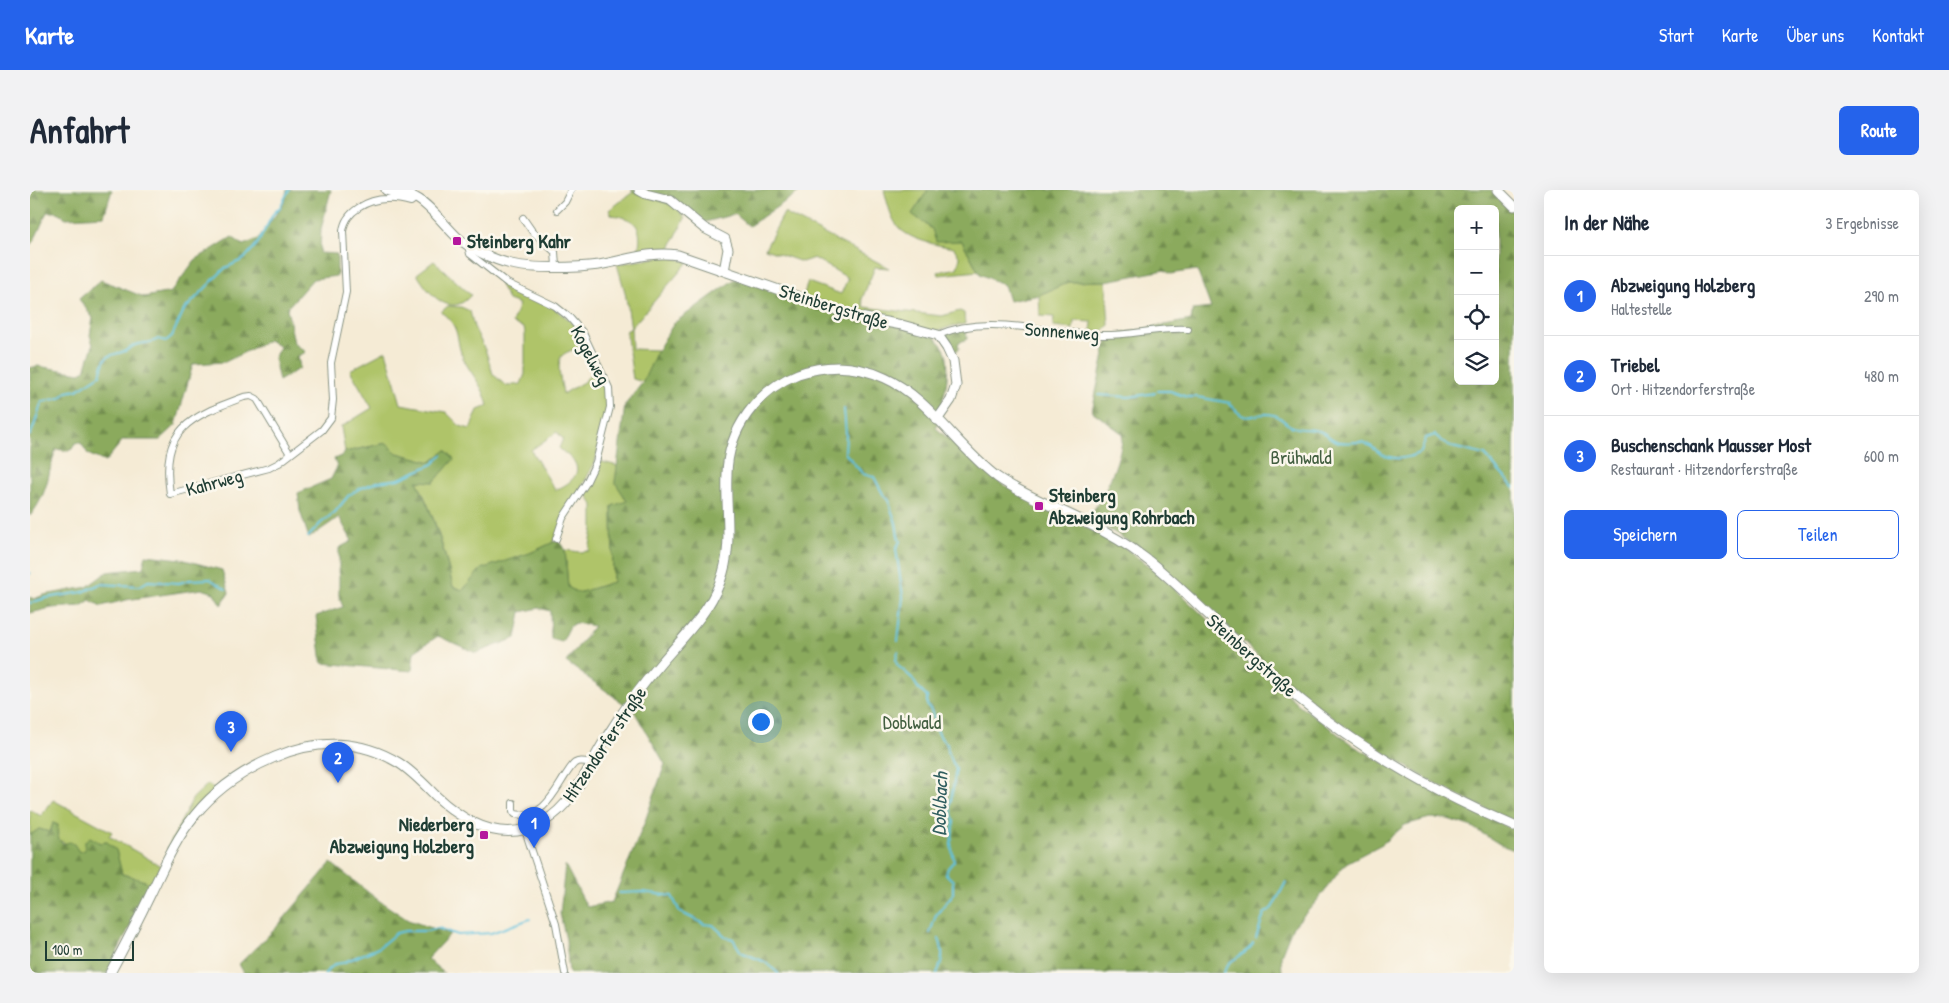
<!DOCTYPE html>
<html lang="de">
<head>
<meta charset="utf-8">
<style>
	body { margin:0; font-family:"Patrick Hand",sans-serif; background:#f2f2f3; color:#1f2937 }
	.controls { position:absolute; right:15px; top:15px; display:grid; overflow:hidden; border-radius:8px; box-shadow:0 5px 20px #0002 }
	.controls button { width:45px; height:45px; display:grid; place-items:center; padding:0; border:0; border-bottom:1px solid #e0e1e3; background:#fff; color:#1f2937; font:25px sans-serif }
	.scale { position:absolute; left:15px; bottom:12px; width:89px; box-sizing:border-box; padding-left:5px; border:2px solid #1f3d34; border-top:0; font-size:14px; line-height:18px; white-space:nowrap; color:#1f3d34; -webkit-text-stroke:4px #fbf7ec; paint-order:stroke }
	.you { position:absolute; left:730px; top:531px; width:18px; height:18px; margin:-12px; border:4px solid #fff; border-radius:50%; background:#1a73e8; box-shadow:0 0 0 8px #1a73e833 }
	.badge { display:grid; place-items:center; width:32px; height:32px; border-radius:50%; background:#2563eb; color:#fff; font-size:16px; font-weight:700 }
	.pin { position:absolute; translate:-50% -41px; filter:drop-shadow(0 1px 2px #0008) }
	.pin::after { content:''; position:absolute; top:26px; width:18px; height:15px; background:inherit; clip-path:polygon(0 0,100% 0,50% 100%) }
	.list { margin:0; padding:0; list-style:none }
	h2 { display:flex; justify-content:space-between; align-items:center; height:65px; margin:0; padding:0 20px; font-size:21px }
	h2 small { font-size:16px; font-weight:400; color:#747a83 }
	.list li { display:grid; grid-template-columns:32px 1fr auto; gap:15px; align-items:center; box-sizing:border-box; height:80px; padding:0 20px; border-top:1px solid #e0e1e3 }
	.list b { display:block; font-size:19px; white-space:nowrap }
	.list p { margin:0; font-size:16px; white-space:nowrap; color:#747a83 }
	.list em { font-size:16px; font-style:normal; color:#747a83 }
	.actions { display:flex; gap:10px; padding:15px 20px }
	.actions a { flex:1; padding:11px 0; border:1px solid #2563eb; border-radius:8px; text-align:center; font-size:18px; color:#2563eb }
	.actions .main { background:#2563eb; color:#fff }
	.icon { flex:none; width:28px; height:28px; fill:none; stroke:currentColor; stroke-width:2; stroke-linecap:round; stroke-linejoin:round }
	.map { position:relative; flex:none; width:1484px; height:783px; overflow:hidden; border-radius:8px }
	header { display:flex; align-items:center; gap:30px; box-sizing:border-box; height:70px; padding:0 25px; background:#2563eb; color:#fff }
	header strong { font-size:24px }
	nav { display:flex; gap:28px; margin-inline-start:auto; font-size:18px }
	.intro { display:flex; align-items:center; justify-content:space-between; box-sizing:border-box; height:120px; padding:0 30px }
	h1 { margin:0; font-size:35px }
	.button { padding:12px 22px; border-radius:8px; background:#2563eb; color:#fff; font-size:18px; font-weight:700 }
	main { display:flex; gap:30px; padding:0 30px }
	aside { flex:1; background:#fff; border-radius:8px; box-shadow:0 5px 20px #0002 }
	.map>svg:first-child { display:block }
	.grass { fill:#afc469; stroke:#67804e; fill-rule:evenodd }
	.forest { fill:url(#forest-firs); stroke:#557448; fill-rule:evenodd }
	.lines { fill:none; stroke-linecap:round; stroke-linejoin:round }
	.stream { stroke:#61c3df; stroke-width:2 }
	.street-casing { stroke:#8a9484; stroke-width:8 }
	.secondary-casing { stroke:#8a9484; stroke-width:11 }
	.street { stroke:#fff; stroke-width:6 }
	.secondary { stroke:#fff; stroke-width:9 }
	.poi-dot { fill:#b5179e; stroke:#fbf7ec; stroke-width:2 }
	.labels { text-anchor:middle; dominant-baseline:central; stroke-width:5; stroke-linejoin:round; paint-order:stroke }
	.poi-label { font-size:19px; font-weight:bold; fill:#1f3d34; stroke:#fbf7ec; text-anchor:start }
	.street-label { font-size:19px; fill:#1f3d34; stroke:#fbf7ec }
	.park-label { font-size:19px; fill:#435f41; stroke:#fbf7ec }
	.water-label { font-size:20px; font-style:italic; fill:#305e5f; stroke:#fbf7ec }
</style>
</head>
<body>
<header>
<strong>Karte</strong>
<nav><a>Start</a><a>Karte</a><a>Über uns</a><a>Kontakt</a></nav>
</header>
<div class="intro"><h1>Anfahrt</h1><a class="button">Route</a></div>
<main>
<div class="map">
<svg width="1484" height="783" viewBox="0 0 1484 783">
	<defs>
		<pattern id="forest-firs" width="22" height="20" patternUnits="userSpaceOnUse" patternTransform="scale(1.25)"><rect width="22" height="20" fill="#8baa5d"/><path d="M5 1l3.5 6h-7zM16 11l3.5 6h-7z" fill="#718c4e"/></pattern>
	</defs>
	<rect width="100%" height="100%" fill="#fbf7ec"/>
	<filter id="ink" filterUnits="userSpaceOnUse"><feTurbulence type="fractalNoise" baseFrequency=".02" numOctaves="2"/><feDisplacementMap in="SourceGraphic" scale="10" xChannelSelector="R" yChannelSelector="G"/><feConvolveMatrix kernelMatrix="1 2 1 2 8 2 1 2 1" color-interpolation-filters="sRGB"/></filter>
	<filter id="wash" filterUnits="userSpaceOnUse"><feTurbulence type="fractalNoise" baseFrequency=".0096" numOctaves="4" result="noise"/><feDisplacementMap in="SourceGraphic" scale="20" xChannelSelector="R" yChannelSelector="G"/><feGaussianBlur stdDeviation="1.12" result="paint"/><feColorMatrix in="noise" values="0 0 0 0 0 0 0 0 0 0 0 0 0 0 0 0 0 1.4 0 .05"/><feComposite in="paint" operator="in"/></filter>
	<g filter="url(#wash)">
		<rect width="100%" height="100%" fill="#f5ebd5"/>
		<!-- grass -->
		<path class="grass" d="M854,0H898L882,24L902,39L932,51L948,81L909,85L908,82L927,78L930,68L924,58C907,55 876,50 866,34C860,25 857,11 854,0Z
			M603,2L645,16L655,28L639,60L608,62C613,37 607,29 582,25L579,20Z
			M754,23L859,78L845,77L832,109L834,117L912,126L930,121L934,123L935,134L922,136L905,142L840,126L773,106L778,92L811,104L818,88L784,68L772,72L735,59Z
			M638,66L658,72L601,138L602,159L628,160L613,192L603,189L596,141L601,138L595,102L587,74Z
			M404,71L441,105C420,130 398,103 387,84Z
			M1076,91L1079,135L1074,141H1061L1062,132L1044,131L1043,139L1023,137L1024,127L1010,126L1009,105L1039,92Z
			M474,94L524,118L543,133L558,156L557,161L553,163L549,157C544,160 534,162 531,167C526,176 532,195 533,204L555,191L562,182L568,177L580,209L565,272L522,353L500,363L451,379L433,400L423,397C414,358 405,327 387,291L404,292L424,269L416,260L402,272L367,263L356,253L315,262L311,237L342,218L320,180L356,161L371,214L416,222L430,236L440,239L448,220L458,216C454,197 443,187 434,170C424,150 433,139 411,122L418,116L431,117L440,121L444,137L456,162L463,184L476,196L491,194L495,184V142L494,138L482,133L489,114L478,110L470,95ZM527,242L533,249L529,258C534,263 542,268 545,273C552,287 535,296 525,300L501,260Z
			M569,271L588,276L585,292L598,311L582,316L583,392L548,403L538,397L535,360L550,362L559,361L563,339V315L554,299Z
			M178,594L185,600L139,660L137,659L163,608Z
			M23,610L82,642L79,646L131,676L119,701L104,687L92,684L86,660L77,652L70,653L62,648L54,656L55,660L53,662H49C39,648 25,660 28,635L23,633L20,642L9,639L0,645V620L11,626Z"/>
		<!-- forest -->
		<path class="forest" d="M0,0H82L74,26L36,28L27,22H17C12,32 7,48 0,55Z
			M257,0H301L291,39L290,63L307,64V86L283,89L257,118L264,153L276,162L268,166L270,178L249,191L244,168L250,157L239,150L195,172L163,174L146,235L130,250H93L75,272L58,264L51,253H45L42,259L38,261L26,259C17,285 19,302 0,326V178L7,176L50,183L55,180L63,155L60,145L63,128L49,109L71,90L114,107L141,102L165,70L202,47L213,55L228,49L254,13Z
			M601,0H772L719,36L705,24L668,34L645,16L603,2Z
			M898,0H1461L1484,23V631C1418,604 1358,568 1301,526C1288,516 1274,507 1261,496C1194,439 1138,367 1058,328C1060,322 1064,320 1067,315C1080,293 1090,269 1093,244L1062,221L1078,146L1161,130L1163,120L1181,118L1167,80L1140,84L1135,80L1076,91L1039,92L1009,105L979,111L974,95L950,84L932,51L906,52L902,39L882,24ZM1428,19H1465V191H1428Z
			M705,89L905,147C908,151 913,156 915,160C923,183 911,216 906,238L968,291L997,309L1090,354L1129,384L1268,514L1324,556L1392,594L1484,640V660L1471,655L1442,637L1418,629L1400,628L1375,635L1352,654L1316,673L1285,713L1262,738L1251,765L1252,783H539L536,750L530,724L535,675L557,717L582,712L614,634L635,574L604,521L536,472L564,436L545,433L540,436L532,452L521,449L520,421L509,418L491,422L486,448L446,463L408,446L384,462L382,481L292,473L286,426L313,417L309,406V358L322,351L309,327L279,348L270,321L268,303L301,289L307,277L304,269L313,265L315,262L357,253L367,263L401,272L416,260L424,269L404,292L387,291C404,327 414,359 423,397L433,400L451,379L500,363L528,350L535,360L538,397L548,403L583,392L582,316L597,311L585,292L595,215L613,192L626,163L644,133Z
			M936,138L937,149L928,153L929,159L923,162L914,147L915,144Z
			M116,365L151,369L192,380L199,403L191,415L184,403L172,399L96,410L71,416L60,410L51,416L22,418L0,423V407L4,409L14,405L57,397L77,382L113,378Z
			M23,633L28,635C27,643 26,649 33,654L40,652L44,654L49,662L55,660V651L60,647L70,653L77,652L86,660L92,684L115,691L120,696L77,783H0V645L9,639L20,642Z
			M301,673L348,710L378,730L420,744L397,769L414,783H214L209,774L245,739Z"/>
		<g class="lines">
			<!-- stream -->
			<path class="stream" d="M1128,201H1140L1157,207H1167L1200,213C1218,239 1223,219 1244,225C1250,226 1254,232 1259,235C1269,241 1279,238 1289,241C1296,243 1300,249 1306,251C1316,255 1329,250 1335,253C1348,259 1348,266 1365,268C1375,269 1382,266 1391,262L1396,248L1405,245L1418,256L1455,265L1484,298
				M1069,205L1099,207L1125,203
				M814,219L816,244L815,263L833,284L844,287L853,304L859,310C860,319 862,322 865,330C868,337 866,343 870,351L866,359L873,407L868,451
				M0,245C6,234 7,223 12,212L30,208L37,202L47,200L70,185C76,162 75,168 95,161C99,159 102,156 105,155C113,152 121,154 128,149L136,151L142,146L154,120L195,78L214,69L228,53L243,24L250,17L259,0
				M278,347L291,333L305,322L319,305L329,299L347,292L369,289L403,274L412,265
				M0,383V384
				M0,413L16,408L53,402L70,394L110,396L118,391L149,393L159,390L180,389L196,399
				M868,462L866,469L867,475L882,488L888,498L897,507V515C909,527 902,543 917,554L918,563L926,579L920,616L924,632L921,654L924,671L918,678L916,684L923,691V704L906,725L900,743
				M589,703L613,702L642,706L650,722L674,734L683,735L696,747L703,749L711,762L735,772L748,783
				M1226,748L1234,724L1242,718L1256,692
				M295,783L305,774L312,773L348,758L366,743L375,741H397L408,738L428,745L461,743L500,729
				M907,783C913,771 914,762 909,749
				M1194,783C1197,767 1217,767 1223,753"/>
		</g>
	</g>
	<g filter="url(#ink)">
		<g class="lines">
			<defs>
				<path id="street" d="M527,20L535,12L541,0
					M493,28L502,41L525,62L526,76
					M438,55L440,64L477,93L525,116L539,127L553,143L579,198L580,217L566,272L556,293L533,328L526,349
					M908,145C957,123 1018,144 1070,145C1100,146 1129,137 1158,139
					M260,264L227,209L221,206L214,207C160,227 130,238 140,304L239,278L249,273L292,240L301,228L303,210L301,173L316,102L313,41C315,21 339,9 357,9C365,8 373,10 381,12L386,8L379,0
					M483,613V621L485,624C512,629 523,605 535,586C538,582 541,576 545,573C550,570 556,572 561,573
					M495,640L526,734L535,783"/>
				<path id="secondary" d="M356,0C365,4 377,3 386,8C400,15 415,36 427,47C440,59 464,70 481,74C502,79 547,78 569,75C597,70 618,61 648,65L824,126L872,135L908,145L917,158L923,171L926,195L921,210L907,230
					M609,0L616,4L640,10L674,38L695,49L698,59L694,81
					M1468,0L1484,16
					M80,783C94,757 108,730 121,703C134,676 146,648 165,625C186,599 214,580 245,567C286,549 330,549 369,573C383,582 394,594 406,606C436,634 474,654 513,632C545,614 559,574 578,545C594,519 612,495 631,473C653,447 678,424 690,392C704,356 695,321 697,284C698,240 727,200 768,184C797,174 827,175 855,188C898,207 928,258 967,287C994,306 1026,317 1055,332C1076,342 1097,354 1115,368C1139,386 1160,408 1182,428C1211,456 1240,483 1270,509C1334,562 1409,604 1484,636"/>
			</defs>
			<!-- street casing -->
			<use href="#street" class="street-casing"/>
			<!-- secondary casing -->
			<use href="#secondary" class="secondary-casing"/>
			<!-- street -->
			<use href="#street" class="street"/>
			<!-- secondary -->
			<use href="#secondary" class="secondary"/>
		</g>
	</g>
	<!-- markers -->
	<g class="poi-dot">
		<rect x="422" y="46" width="10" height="10" rx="2.5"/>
		<rect x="1004" y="311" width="10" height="10" rx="2.5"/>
		<rect x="449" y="640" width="10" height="10" rx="2.5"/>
	</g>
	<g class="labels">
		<!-- poi labels -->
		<g class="poi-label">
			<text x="437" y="51">Steinberg Kahr</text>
			<text x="1019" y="305">Steinberg<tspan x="1019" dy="22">Abzweigung Rohrbach</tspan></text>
			<text x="444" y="634" text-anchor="end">Niederberg<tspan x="444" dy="22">Abzweigung Holzberg</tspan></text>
		</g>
		<!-- street labels -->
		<g class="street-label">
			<text transform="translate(804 116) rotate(17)">Steinbergstraße</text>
			<text transform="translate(1032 141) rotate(4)">Sonnenweg</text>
			<text transform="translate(561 165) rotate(62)">Kogelweg</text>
			<text transform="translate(184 292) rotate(-15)">Kahrweg</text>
			<text transform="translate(1222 465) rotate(42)">Steinbergstraße</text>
			<text transform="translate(574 554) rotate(-56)">Hitzendorferstraße</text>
		</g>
		<!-- park labels -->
		<g class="park-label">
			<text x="1271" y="267">Brühwald</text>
			<text x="882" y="532">Doblwald</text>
		</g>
		<!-- water labels -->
		<g class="water-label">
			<text transform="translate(909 614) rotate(-88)">Doblbach</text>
		</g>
	</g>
</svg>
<div class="controls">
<button>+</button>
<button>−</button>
<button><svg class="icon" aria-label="locate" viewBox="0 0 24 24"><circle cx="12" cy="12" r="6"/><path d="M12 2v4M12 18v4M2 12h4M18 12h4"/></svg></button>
<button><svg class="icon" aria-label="layers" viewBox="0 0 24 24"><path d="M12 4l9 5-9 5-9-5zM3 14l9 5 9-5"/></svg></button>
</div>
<div class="scale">100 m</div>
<div class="you"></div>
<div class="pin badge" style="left:504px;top:658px">1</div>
<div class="pin badge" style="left:308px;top:593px">2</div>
<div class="pin badge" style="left:201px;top:562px">3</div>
</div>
<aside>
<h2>In der Nähe<small>3 Ergebnisse</small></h2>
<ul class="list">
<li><span class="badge">1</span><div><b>Abzweigung Holzberg</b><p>Haltestelle</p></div><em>290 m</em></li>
<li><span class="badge">2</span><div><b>Triebel</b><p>Ort · Hitzendorferstraße</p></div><em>480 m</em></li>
<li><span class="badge">3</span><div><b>Buschenschank Mausser Most</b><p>Restaurant · Hitzendorferstraße</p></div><em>600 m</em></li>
</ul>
<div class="actions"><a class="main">Speichern</a><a>Teilen</a></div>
</aside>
</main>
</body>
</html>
